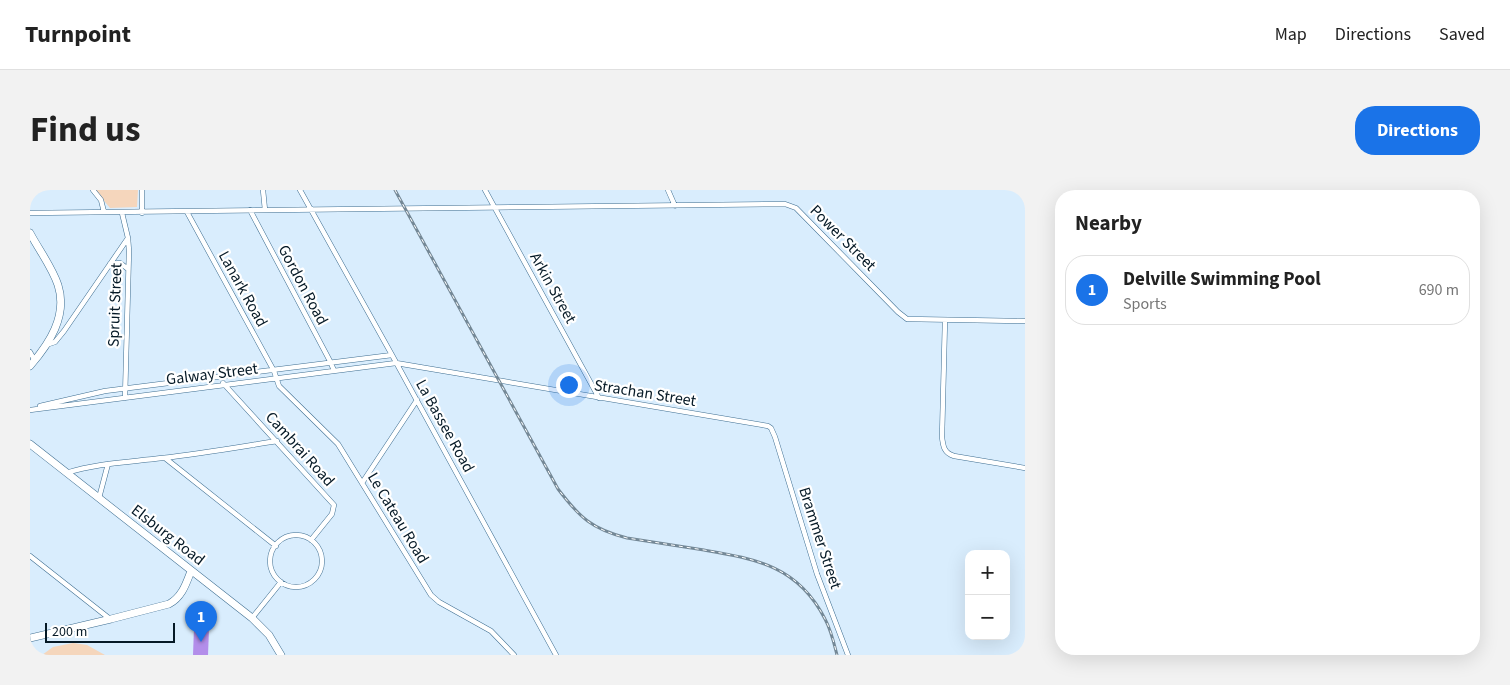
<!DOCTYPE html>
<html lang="en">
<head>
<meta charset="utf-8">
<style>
	body { margin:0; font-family:"Source Sans 3",sans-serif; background:#f2f2f2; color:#222 }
	.controls { position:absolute; right:15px; bottom:15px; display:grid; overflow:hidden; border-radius:10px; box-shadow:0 5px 20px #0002 }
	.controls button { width:45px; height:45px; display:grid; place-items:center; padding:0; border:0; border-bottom:1px solid #e0e0e0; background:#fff; color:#222; font:25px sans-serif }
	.scale { position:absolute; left:15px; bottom:12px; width:130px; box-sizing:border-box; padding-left:5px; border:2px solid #051926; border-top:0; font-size:14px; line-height:18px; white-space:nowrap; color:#051926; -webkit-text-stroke:4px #fff; paint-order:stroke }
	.you { position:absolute; left:538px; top:194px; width:18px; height:18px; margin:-12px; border:4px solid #fff; border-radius:50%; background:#1a73e8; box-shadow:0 0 0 8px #1a73e833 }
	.badge { display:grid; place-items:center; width:32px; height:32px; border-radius:50%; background:#1a73e8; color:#fff; font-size:16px; font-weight:700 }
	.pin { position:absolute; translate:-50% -41px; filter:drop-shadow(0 1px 2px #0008) }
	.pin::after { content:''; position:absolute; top:26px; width:18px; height:15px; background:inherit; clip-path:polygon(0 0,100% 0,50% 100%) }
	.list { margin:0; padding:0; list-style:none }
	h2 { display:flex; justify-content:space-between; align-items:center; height:65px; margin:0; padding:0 20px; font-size:21px }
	h2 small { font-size:16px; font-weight:400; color:#767676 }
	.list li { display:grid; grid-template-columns:32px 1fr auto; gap:15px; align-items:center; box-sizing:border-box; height:70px; margin:0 10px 10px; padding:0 10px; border:1px solid #e0e0e0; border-radius:20px }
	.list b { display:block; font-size:19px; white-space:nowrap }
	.list p { margin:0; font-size:16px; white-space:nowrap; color:#767676 }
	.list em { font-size:16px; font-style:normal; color:#767676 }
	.map { position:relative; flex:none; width:995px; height:465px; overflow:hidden; border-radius:20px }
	header { display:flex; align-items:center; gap:30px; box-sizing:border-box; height:70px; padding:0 25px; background:#fff; border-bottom:1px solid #e0e0e0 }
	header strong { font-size:24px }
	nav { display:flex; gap:28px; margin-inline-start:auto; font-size:18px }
	.intro { display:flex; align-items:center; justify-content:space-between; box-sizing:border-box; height:120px; padding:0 30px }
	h1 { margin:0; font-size:35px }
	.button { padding:12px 22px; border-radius:20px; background:#1a73e8; color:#fff; font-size:18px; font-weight:700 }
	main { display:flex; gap:30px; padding:0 30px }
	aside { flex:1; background:#fff; border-radius:20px; box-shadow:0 5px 20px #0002 }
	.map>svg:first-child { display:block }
	.green { fill:#f5d6bc }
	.water { fill:#b38eea }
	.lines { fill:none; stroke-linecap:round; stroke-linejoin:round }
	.street-casing { stroke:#3e6e91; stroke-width:5.5 }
	.secondary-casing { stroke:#3e6e91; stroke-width:8 }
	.street { stroke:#fff; stroke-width:4.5 }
	.secondary { stroke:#fff; stroke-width:7 }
	.rail-casing { stroke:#748896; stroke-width:3 }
	.rail { stroke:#fff; stroke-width:1; stroke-dasharray:4; stroke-linecap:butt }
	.labels { text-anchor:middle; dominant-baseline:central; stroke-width:4.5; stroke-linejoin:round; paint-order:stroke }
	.street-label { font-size:16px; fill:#051926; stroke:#fff }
</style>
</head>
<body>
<header>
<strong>Turnpoint</strong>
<nav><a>Map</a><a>Directions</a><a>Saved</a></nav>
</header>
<div class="intro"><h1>Find us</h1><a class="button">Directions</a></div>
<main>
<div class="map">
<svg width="995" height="465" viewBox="0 0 995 465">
	<rect width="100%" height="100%" fill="#d9edfd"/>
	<!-- green -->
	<path class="green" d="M65,0H108L107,17L80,18Z
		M43,453L57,455L75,465H12L23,457Z"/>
	<!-- water -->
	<path class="water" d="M164,438L179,439L178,465H163Z"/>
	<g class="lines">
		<defs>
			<path id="street" d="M63,0L71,10L74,22
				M233,0L235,20
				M270,0L362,165L526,465
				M455,0L569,208
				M638,0L645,16
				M220,20L301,173L304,181
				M157,22L244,181L249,196L308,254L401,405L409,412L461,441L484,465
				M0,23L755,14L766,18L868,122L877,129L995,131
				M92,23L98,48L99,61L95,208
				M112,23V0
				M80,74L90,73L98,79
				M915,130L912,247C913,256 914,263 924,266L995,278
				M16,155L25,152L34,141L98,48
				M0,162L5,171
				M193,193L304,315L302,324L281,350
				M10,216L75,201L362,165
				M0,220L366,173L738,236L741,238L745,247L787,384L818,465
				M135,268L246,356
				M36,283C67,273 100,272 132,268C170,264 209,257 247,251
				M332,293L387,210
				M69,308L78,274
				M240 371a26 26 0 1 1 52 0a26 26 0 1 1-52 0Z
				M0,366L80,429
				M222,428L251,392"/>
			<path id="secondary" d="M0,43C9,60 22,77 28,95C38,126 19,154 0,176
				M0,254L222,428L239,445L251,465
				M0,448L81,429L139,414C152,407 156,394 161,381"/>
		</defs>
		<!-- street casing -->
		<use href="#street" class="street-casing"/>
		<!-- secondary casing -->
		<use href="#secondary" class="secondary-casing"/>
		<!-- street -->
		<use href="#street" class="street"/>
		<!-- secondary -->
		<use href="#secondary" class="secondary"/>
		<defs>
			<path id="rail" d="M365,0L528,299C550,328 562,339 597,348C623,352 648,356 674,360C726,369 768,376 795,429C801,440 804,453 807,465"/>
		</defs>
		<!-- rail casing -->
		<use href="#rail" class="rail-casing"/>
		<!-- rail -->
		<use href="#rail" class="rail"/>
	</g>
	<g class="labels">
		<!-- street labels -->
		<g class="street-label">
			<text transform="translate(813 48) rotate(45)">Power Street</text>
			<text transform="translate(273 95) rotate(62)">Gordon Road</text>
			<text transform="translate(523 98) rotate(61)">Arkin Street</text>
			<text transform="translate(213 99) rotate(61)">Lanark Road</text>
			<text transform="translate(85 115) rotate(-88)">Spruit Street</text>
			<text transform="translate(182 184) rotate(-7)">Galway Street</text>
			<text transform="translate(615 203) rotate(9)">Strachan Street</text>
			<text transform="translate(415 236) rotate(61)">La Bassee Road</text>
			<text transform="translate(270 259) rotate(48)">Cambrai Road</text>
			<text transform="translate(368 328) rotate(59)">Le Cateau Road</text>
			<text transform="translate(138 345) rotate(38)">Elsburg Road</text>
			<text transform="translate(790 348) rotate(72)">Brammer Street</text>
		</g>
	</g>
</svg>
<div class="controls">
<button>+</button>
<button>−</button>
</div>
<div class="scale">200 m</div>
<div class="you"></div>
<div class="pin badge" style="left:171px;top:452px">1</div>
</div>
<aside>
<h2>Nearby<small></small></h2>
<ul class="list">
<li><span class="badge">1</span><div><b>Delville Swimming Pool</b><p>Sports</p></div><em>690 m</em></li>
</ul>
</aside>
</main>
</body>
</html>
